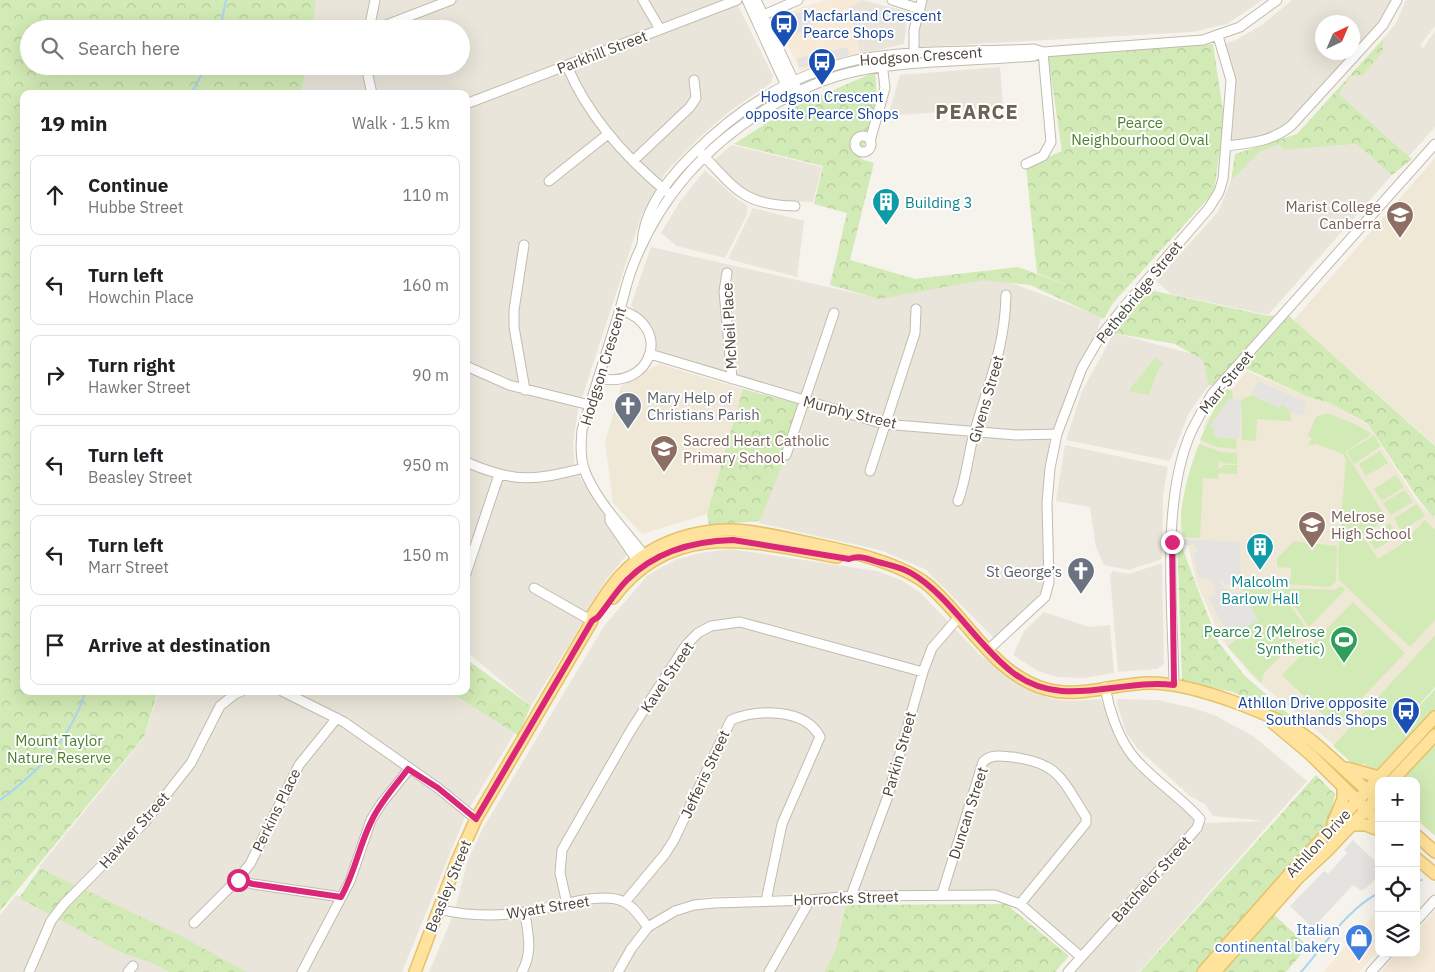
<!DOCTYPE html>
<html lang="en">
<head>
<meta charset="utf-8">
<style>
	body { margin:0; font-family:"IBM Plex Sans",sans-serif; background:#f6f6f6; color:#202124 }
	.controls { position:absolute; right:15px; bottom:15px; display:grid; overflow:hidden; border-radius:10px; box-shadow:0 5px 20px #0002 }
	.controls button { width:45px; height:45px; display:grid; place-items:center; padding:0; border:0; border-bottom:1px solid #e0e0e0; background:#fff; color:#202124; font:25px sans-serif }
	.compass { position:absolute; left:1315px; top:15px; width:45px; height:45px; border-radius:50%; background:#fff; box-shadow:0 5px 20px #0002; rotate:44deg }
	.stop { position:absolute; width:15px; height:15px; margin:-11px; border:4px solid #db2777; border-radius:50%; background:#fff }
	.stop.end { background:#db2777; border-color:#fff; box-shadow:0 1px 5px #0008 }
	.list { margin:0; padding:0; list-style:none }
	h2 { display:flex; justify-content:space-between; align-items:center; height:65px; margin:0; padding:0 20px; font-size:21px }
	h2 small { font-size:16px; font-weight:400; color:#757577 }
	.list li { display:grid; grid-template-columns:32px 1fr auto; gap:15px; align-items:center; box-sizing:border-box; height:80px; margin:0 10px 10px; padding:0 10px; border:1px solid #e0e0e0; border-radius:10px }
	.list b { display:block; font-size:19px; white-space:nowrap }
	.list p { margin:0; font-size:16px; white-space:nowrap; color:#757577 }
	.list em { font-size:16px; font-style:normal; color:#757577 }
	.icon { flex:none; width:28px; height:28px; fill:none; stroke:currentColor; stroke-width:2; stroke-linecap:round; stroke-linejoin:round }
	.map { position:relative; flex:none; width:1435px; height:972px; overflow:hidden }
	.search { position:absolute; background:#fff; box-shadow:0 5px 20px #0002; left:20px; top:20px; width:450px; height:55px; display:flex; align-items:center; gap:12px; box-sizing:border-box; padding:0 18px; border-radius:28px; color:#757577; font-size:19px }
	.panel { position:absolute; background:#fff; box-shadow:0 5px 20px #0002; left:20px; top:90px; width:450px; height:605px; border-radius:10px }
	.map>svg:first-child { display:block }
	.residential { fill:#eae5da; fill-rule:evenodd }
	.commercial { fill:#f7ead8 }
	.education { fill:#efe8d6 }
	.grass { fill:#d2eab5 }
	.forest { fill:url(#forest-crowns) }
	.parking { fill:#e5e3e0 }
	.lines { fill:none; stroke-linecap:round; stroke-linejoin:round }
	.stream { stroke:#a9d4f2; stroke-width:2 }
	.minor-casing { stroke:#c2bbae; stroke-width:11 }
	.major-casing { stroke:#e6c16a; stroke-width:14 }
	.minor { stroke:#fff; stroke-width:9 }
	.major { stroke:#ffe39c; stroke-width:11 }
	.route { stroke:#db2777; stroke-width:6 }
	.labels { text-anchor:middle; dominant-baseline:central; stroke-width:4; stroke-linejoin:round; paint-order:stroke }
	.transit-label { font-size:15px; fill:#164399; stroke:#fff; text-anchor:start }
	.street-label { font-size:15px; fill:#4b4439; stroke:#fff }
	.park-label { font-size:15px; fill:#4a7f2a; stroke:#fff }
	.culture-label { font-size:15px; fill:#0d838f; stroke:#fff; text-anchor:start }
	.education-label { font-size:15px; fill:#785e54; stroke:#fff; text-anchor:start }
	.worship-label { font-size:15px; fill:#5b616d; stroke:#fff; text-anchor:start }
	.leisure-label { font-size:15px; fill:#27864d; stroke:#fff; text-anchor:end }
	.shop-label { font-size:15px; fill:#366cbe; stroke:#fff; text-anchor:end }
	.district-label { font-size:20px; font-weight:bold; letter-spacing:1px; fill:#6e6250; stroke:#fff }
</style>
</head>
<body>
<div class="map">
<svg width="1435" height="972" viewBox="0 0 1435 972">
	<defs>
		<pattern id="forest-crowns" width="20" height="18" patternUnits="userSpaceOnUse" patternTransform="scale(1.25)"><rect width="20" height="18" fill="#d2eab5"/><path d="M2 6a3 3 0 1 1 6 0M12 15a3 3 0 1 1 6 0" fill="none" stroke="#b6ca9c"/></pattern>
	</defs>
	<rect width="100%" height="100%" fill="#f6f3ec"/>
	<!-- residential -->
	<path class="residential" d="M315,0H735L773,76L771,83L730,111L701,136L666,172L642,214L578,410L573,443L575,470L630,551L606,580L574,637L531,706L466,651V94H300L304,66H461V29H311Z
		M862,0L906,11L908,14L904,44L860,54L849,7Z
		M926,0H1263L1227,24L1193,32L919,47L920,22Z
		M1292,0H1397L1392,11L1285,131L1226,146L1231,92L1221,45L1236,40L1262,25ZM1322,22H1352V52H1322Z
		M1406,0H1435V26L1420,45L1423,48L1435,31V127L1409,156L1339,94L1351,76L1383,51V39L1396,23Z
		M1000,67L1003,107L888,116L900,75Z
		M1356,144L1392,175L1268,315L1171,294L1156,281L1218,212L1231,181L1261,151L1279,145L1285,150Z
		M732,145L822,167L813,202L764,201L735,183L713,161Z
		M705,170L736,198L748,206L746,217L725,258L677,246L661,233L679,203Z
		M753,208L804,221L797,277L728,259Z
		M651,247L872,297L983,278L1006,281L1102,317L1079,378L1062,410L1049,442L1054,557L1039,597L995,639L925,569L880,550L759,523L802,405L732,379L650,354L643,323L631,305Z
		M1114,333L1208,358L1220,369L1188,415L1170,461L1066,440L1082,391Z
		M1065,445L1168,467L1163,495L1162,559L1129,570L1104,565L1096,547L1090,507L1056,501Z
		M730,549L877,571L901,580L920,592L979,654L1022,687L1052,699L1071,701L1101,699L1121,748L1133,756L1195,819V822L1104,930L1201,823L1265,821L1213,816L1205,804L1190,796L1137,748L1126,732L1117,704L1118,699L1157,700L1193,708L1214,715L1253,736L1307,781L1139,972H1068L1081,957L1022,901L943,891L708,897L688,901L645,923L628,906L641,926L714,903L846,905L835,952L824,972H429L454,913L468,860L482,830L604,626L648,575L675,560L700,553Z
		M1162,563L1164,664L1157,669L1118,672L1110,575L1113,571L1129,574Z
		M1044,612L1089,627L1110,625L1114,673L1083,678L1057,677L1038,671L1013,655L1024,631Z
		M159,691H456L517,729L467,812L402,972H236L168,932L39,867L144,738Z
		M16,895L126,955L148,961L169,972H0V915Z"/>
	<!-- commercial -->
	<path class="commercial" d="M827,0H862L849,7L860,54L800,71L776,20L802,7Z
		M1379,909V949L1359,972H1323Z
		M1435,911V972H1381L1397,953H1416V932Z"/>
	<!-- education -->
	<path class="education" d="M1435,158V445L1294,320Z
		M659,364L743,389L707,514L642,534L613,503L605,442L621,386Z
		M1247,371L1308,397L1327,402L1367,424L1417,501L1433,517L1435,516V687L1361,768L1252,676L1222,640L1196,581L1181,513L1206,421Z"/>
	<!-- grass -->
	<path class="grass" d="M1156,357L1163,363L1158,370L1149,395L1128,391Z
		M1227,389L1232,390L1233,400L1230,398L1215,429L1214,437L1237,439L1236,449L1217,447L1200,440L1219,399Z
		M1251,395L1280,408L1282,404C1289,407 1291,414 1291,421L1257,419L1256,441L1242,440L1241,400Z
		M1327,413L1355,424L1372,434L1345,452L1387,519L1362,535L1378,559L1402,544L1425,520L1435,530V620L1410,647L1339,580L1338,553L1346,461L1343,454L1316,444L1310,445L1309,442L1312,439L1308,435L1316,417Z
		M1374,435L1381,446L1354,464L1347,452Z
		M1199,444L1221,452L1237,453V464L1222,463L1219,460L1218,468H1222V465H1237V474L1219,473L1218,479L1203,478L1200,538L1184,537C1174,519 1191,463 1199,444Z
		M1380,451L1388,463L1366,476L1359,464Z
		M1396,475L1404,487L1382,501L1374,489Z
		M1405,490L1413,502L1391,515L1383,503Z
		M1417,504L1425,516L1401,531L1394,518Z
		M1390,523L1398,536L1375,550L1367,538Z
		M1294,541L1337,546L1336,582L1329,587L1286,584L1287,580L1291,579V568L1277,567V559Z
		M1341,586L1345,590L1309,627L1281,588L1335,590Z
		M1242,589L1279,590L1307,629L1264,673L1261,683L1227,646L1248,632L1246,627L1258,620Z
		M1353,602L1405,653L1335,726L1282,675Z
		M1435,635V687L1388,740L1435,689V836L1416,819V781H1379L1363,768L1366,764L1354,765L1333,746Z"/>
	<!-- forest -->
	<path class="forest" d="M0,0H316L312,29H29V66H306L301,94H24V691H158L144,737L0,911Z
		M1383,39V51L1363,75L1351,76L1339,94L1412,159L1392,175L1356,144L1285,150L1279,145L1261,151L1231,181L1235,154L1297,134Z
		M1213,44L1224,118L1214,192L1113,303L1104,319L1030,285L983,280L879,299L830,285L847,213L814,204L823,166L734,144L787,110L875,72L877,96L861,159L874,163L850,260L915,279L1018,267L1075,288L1037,273L1026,167L1062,151L1048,56Z
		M1141,288L1268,316L1287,314L1435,446V515L1433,517L1419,500L1367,423L1327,402L1308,397L1247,369L1209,386L1203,360L1175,344L1108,332Z
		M743,389L799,404L786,455L760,521L709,525L707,514Z
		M1177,534L1218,642L1245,676L1308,731L1233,692L1182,681Z
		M466,659L531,706L518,735L448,691H466Z
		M1316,775L1335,794L1330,821L1259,901L1308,946L1286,972H1140Z
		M40,868L177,934L247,972H169L148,961L126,955L19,898Z
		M1006,904L1069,956L1055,972H824L835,952L846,905Z"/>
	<!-- parking -->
	<path class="parking" d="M810,10L813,22L808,24L806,31L788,36L786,31H782L779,18Z
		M847,47L849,55L799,68L797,58Z
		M1258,381L1305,402L1304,415L1291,413L1282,404L1280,408L1251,395Z
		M1229,398L1234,401L1235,399L1241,400L1239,438L1214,437L1215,429L1210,426Z
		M1184,539L1240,542L1241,585L1223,584V580L1219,582L1224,588L1237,593L1241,591L1258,620L1246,627L1249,632L1237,638L1234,634L1230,636L1208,598L1215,594V586L1207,578H1199L1193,553H1198L1197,549L1193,545H1185Z
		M1353,840L1379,865V875L1366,888L1361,891L1353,885L1313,928L1290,906L1324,871L1328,874L1347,853L1344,850Z"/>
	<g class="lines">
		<!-- stream -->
		<path class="stream" d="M220,29L226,0
			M191,94L206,66
			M0,800C40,771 70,739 86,691
			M1416,881L1422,880
			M1301,972C1323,947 1349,907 1379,893"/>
		<defs>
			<path id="minor" d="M643,0L660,29
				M747,0L788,90
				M756,0L796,86
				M892,0L920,9
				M759,17L798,0
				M369,29L375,0
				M376,29L451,0
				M914,60V30L922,0
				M366,66L372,94
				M567,66C588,116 626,158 667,192
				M466,104L737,0
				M855 144a8 8 0 1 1 16 0a8 8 0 1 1-16 0Z
				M870,141L885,88L882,63
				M1226,146C1250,143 1271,142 1291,126L1383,25L1397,0
				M701,153C735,188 742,205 795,206
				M633,161L690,107L696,98L694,80
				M1026,164L1043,156L1051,142L1043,52
				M549,181L608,134
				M642,244C643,210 668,179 691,156C736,110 792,74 856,60C909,49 979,52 1034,49L1043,52
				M524,245L514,310V327L525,390
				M727,273L724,291L732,379
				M650,354L884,424L1016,435L1057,434
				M466,366L509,385L590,405
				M598,378C653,391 673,325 620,310
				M786,455L834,313
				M466,462C514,483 534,481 584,468
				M870,471L915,333L916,309
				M958,501C967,477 968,453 975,430C989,382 1005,347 1006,295
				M610,513V521L641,566
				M648,560C627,532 596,502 584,469C580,456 581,443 582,430C593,394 605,358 616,322C622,305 625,288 631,271C656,203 702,149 763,111C792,93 823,78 857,71C914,60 975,61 1034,56L1043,52L1203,40L1240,27L1277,0
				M466,573L499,475
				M534,588L592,621
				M988,650L1045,597L1049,582L1047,503L1050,468L1057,434L1082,368L1100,337L1123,308L1209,208L1219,192L1223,179L1231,80L1218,36
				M1174,685C1173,609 1161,507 1189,437C1195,422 1204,408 1212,394L1435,144
				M282,691L344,722L438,788L476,819
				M237,880L253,884L341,897
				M942,894L983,762C991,754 1000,756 1012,757C1060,763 1062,780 1086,817V823L1020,904
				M851,896L888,796L923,672L932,648L958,618
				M625,902L665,854L674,840L731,720C758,709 805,708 820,737L782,824L766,901
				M567,904L560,873L562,850L631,730L686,645L698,633L711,626L740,622L923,672
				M438,909C467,916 496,917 526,912C551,909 601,890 624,902C634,906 641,919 648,927
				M1416,921L1435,900
				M194,923L237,880L250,864L299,765L337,718
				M29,972L51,921L64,904L144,823L191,763L220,706L235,694L242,691
				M128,972L133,966
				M302,972L350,881L371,820L381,804L409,769
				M522,972C533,952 528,934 525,913
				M618,972L631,949L648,927L675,911L694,905L714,903L810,900L851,896L995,895L1020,904L1081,957
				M769,972L810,900
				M1068,972L1197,828L1200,819C1180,796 1151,779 1132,755C1118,737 1109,709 1105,687
				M1371,972L1388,953"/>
			<path id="major" d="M613,598C673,518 753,542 837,557
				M1273,723L1310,754L1379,822
				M1347,768L1379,777
				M1392,781L1435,735
				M1333,823L1343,799V787
				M1351,825H1366L1379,830
				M1416,835L1435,852
				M1416,858L1435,874
				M415,972L457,861L476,819L592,621L593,614C602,601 610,586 622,574C653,541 702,526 746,531C770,534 794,540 818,545C851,552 901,563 928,585C967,618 994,675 1046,689C1080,699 1115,683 1150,683C1193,683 1276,714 1311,740C1334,759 1356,781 1379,801
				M1203,972L1293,870L1435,717
				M1215,972L1297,879L1327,851L1379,796"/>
		</defs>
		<!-- minor casing -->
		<use href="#minor" class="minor-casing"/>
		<!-- major casing -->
		<use href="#major" class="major-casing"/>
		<!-- minor -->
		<use href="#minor" class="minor"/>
		<!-- major -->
		<use href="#major" class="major"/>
	</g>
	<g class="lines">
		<!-- route -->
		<path class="route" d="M238,880L253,884L341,897C355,873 359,845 372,820C381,801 396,785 408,769L438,788L476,819L592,621L598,617C608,605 616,591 627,580C655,552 694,541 733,540L849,559C860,555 868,559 878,562C889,565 901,567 911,573C949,595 976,644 1012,672C1062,711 1118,678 1174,685L1172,542"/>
	</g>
	<!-- icons -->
	<defs>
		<symbol id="bus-pin" viewBox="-11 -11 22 30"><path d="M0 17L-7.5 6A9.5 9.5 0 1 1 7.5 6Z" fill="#1a4fb4" stroke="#fff"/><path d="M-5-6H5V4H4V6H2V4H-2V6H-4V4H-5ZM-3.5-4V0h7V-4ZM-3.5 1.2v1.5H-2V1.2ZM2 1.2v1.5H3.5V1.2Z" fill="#fff"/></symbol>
		<symbol id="building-pin" viewBox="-11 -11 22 30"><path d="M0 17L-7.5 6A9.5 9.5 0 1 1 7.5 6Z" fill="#0f9aa8" stroke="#fff"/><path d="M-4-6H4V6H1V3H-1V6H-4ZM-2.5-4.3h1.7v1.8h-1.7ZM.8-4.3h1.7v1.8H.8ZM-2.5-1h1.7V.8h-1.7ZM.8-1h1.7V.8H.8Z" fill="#fff"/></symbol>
		<symbol id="school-pin" viewBox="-11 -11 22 30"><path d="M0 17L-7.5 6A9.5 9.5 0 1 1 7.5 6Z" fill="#8d6e63" stroke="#fff"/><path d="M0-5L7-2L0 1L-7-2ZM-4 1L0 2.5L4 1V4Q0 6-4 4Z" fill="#fff"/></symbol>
		<symbol id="church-pin" viewBox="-11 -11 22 30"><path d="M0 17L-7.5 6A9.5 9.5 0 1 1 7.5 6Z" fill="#6b7280" stroke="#fff"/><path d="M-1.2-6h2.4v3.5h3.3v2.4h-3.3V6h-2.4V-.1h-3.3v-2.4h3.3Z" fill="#fff"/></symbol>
		<symbol id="stadium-pin" viewBox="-11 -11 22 30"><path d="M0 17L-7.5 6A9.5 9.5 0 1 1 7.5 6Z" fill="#2e9e5b" stroke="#fff"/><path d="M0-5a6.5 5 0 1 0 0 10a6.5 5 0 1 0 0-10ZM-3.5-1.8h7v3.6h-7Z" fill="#fff"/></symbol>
		<symbol id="shop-pin" viewBox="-11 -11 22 30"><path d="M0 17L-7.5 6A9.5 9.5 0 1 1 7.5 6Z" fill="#3f7fe0" stroke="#fff"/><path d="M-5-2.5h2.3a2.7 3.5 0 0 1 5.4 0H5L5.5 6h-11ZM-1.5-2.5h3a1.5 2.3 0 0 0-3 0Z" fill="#fff"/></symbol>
	</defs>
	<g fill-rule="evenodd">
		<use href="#bus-pin" x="768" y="8" width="32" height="43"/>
		<use href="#bus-pin" x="806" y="46" width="32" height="43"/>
		<use href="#building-pin" x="870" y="186" width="32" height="43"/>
		<use href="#school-pin" x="1384" y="199" width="32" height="43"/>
		<use href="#church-pin" x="612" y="390" width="32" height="43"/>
		<use href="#school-pin" x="648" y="433" width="32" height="43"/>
		<use href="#school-pin" x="1296" y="509" width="32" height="43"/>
		<use href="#building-pin" x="1244" y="531" width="32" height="43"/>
		<use href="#church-pin" x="1065" y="555" width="32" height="43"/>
		<use href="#stadium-pin" x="1328" y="624" width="32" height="43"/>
		<use href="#bus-pin" x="1390" y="695" width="32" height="43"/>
		<use href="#shop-pin" x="1343" y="922" width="32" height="43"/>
	</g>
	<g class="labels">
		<!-- transit labels -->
		<g class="transit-label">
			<text x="803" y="15">Macfarland Crescent<tspan x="803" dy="17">Pearce Shops</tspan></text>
			<text x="822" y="96" text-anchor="middle">Hodgson Crescent<tspan x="822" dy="17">opposite Pearce Shops</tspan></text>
			<text x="1387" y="702" text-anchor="end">Athllon Drive opposite<tspan x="1387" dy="17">Southlands Shops</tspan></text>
		</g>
		<!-- street labels -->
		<g class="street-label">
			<text transform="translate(602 52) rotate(-21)">Parkhill Street</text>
			<text transform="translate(921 56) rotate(-4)">Hodgson Crescent</text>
			<text transform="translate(1139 292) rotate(-51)">Pethebridge Street</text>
			<text transform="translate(729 326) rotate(-93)">McNeil Place</text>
			<text transform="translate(603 366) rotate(-73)">Hodgson Crescent</text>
			<text transform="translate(1226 382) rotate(-51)">Marr Street</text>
			<text transform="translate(986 399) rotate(-74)">Givens Street</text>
			<text transform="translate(850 412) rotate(14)">Murphy Street</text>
			<text transform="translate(667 677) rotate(-56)">Kavel Street</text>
			<text transform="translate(899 754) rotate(-74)">Parkin Street</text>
			<text transform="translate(705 774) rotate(-65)">Jefferis Street</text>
			<text transform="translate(276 810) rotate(-64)">Perkins Place</text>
			<text transform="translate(968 813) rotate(-72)">Duncan Street</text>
			<text transform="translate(134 830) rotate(-48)">Hawker Street</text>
			<text transform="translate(1318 843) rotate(-47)">Athllon Drive</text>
			<text transform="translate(1151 879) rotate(-48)">Batchelor Street</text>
			<text transform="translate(448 886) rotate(-68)">Beasley Street</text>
			<text transform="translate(846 898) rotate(-2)">Horrocks Street</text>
			<text transform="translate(548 907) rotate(-9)">Wyatt Street</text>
		</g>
		<!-- park labels -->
		<g class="park-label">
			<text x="1140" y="122">Pearce<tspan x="1140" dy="17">Neighbourhood Oval</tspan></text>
			<text x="59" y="740">Mount Taylor<tspan x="59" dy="17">Nature Reserve</tspan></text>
		</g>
		<!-- culture labels -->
		<g class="culture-label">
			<text x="905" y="202">Building 3</text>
			<text x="1260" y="581" text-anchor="middle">Malcolm<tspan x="1260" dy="17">Barlow Hall</tspan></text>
		</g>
		<!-- education labels -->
		<g class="education-label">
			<text x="1381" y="206" text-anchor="end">Marist College<tspan x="1381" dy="17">Canberra</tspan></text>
			<text x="683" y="440">Sacred Heart Catholic<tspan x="683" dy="17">Primary School</tspan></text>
			<text x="1331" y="516">Melrose<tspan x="1331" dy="17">High School</tspan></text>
		</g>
		<!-- worship labels -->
		<g class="worship-label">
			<text x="647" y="397">Mary Help of<tspan x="647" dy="17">Christians Parish</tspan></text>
			<text x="1062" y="571" text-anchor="end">St George’s</text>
		</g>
		<!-- leisure labels -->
		<g class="leisure-label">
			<text x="1325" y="631">Pearce 2 (Melrose<tspan x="1325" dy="17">Synthetic)</tspan></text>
		</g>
		<!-- shop labels -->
		<g class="shop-label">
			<text x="1340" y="929">Italian<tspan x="1340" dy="17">continental bakery</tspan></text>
		</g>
		<!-- district labels -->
		<g class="district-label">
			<text x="977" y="111">PEARCE</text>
		</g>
	</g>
</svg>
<div class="controls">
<button>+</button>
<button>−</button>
<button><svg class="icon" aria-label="locate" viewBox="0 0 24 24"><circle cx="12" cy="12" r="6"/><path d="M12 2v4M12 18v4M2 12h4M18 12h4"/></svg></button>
<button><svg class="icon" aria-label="layers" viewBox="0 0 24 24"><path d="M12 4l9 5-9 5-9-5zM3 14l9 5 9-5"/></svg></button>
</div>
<svg class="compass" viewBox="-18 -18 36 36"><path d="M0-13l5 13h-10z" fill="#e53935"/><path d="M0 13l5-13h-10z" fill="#757577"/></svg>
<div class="stop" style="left:238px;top:880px"></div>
<div class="stop end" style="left:1172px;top:542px"></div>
<div class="search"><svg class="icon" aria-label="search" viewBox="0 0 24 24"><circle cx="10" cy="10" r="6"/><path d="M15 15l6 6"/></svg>Search here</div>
<section class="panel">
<h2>19 min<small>Walk · 1.5 km</small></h2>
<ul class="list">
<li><svg class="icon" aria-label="ahead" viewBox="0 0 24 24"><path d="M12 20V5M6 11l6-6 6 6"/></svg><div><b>Continue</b><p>Hubbe Street</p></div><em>110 m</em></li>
<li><svg class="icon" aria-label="left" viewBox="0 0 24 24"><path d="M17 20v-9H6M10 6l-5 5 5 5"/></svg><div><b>Turn left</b><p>Howchin Place</p></div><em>160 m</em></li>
<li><svg class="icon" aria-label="right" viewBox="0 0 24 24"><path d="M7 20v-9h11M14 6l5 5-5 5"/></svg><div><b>Turn right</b><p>Hawker Street</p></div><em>90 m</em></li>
<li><svg class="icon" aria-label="left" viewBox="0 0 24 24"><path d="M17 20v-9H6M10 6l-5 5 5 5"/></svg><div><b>Turn left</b><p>Beasley Street</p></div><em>950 m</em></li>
<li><svg class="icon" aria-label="left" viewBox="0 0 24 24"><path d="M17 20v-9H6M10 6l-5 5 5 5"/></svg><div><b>Turn left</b><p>Marr Street</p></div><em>150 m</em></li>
<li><svg class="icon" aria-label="arrive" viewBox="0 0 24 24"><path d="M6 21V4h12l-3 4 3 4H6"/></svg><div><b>Arrive at destination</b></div></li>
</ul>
</section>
</div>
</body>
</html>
